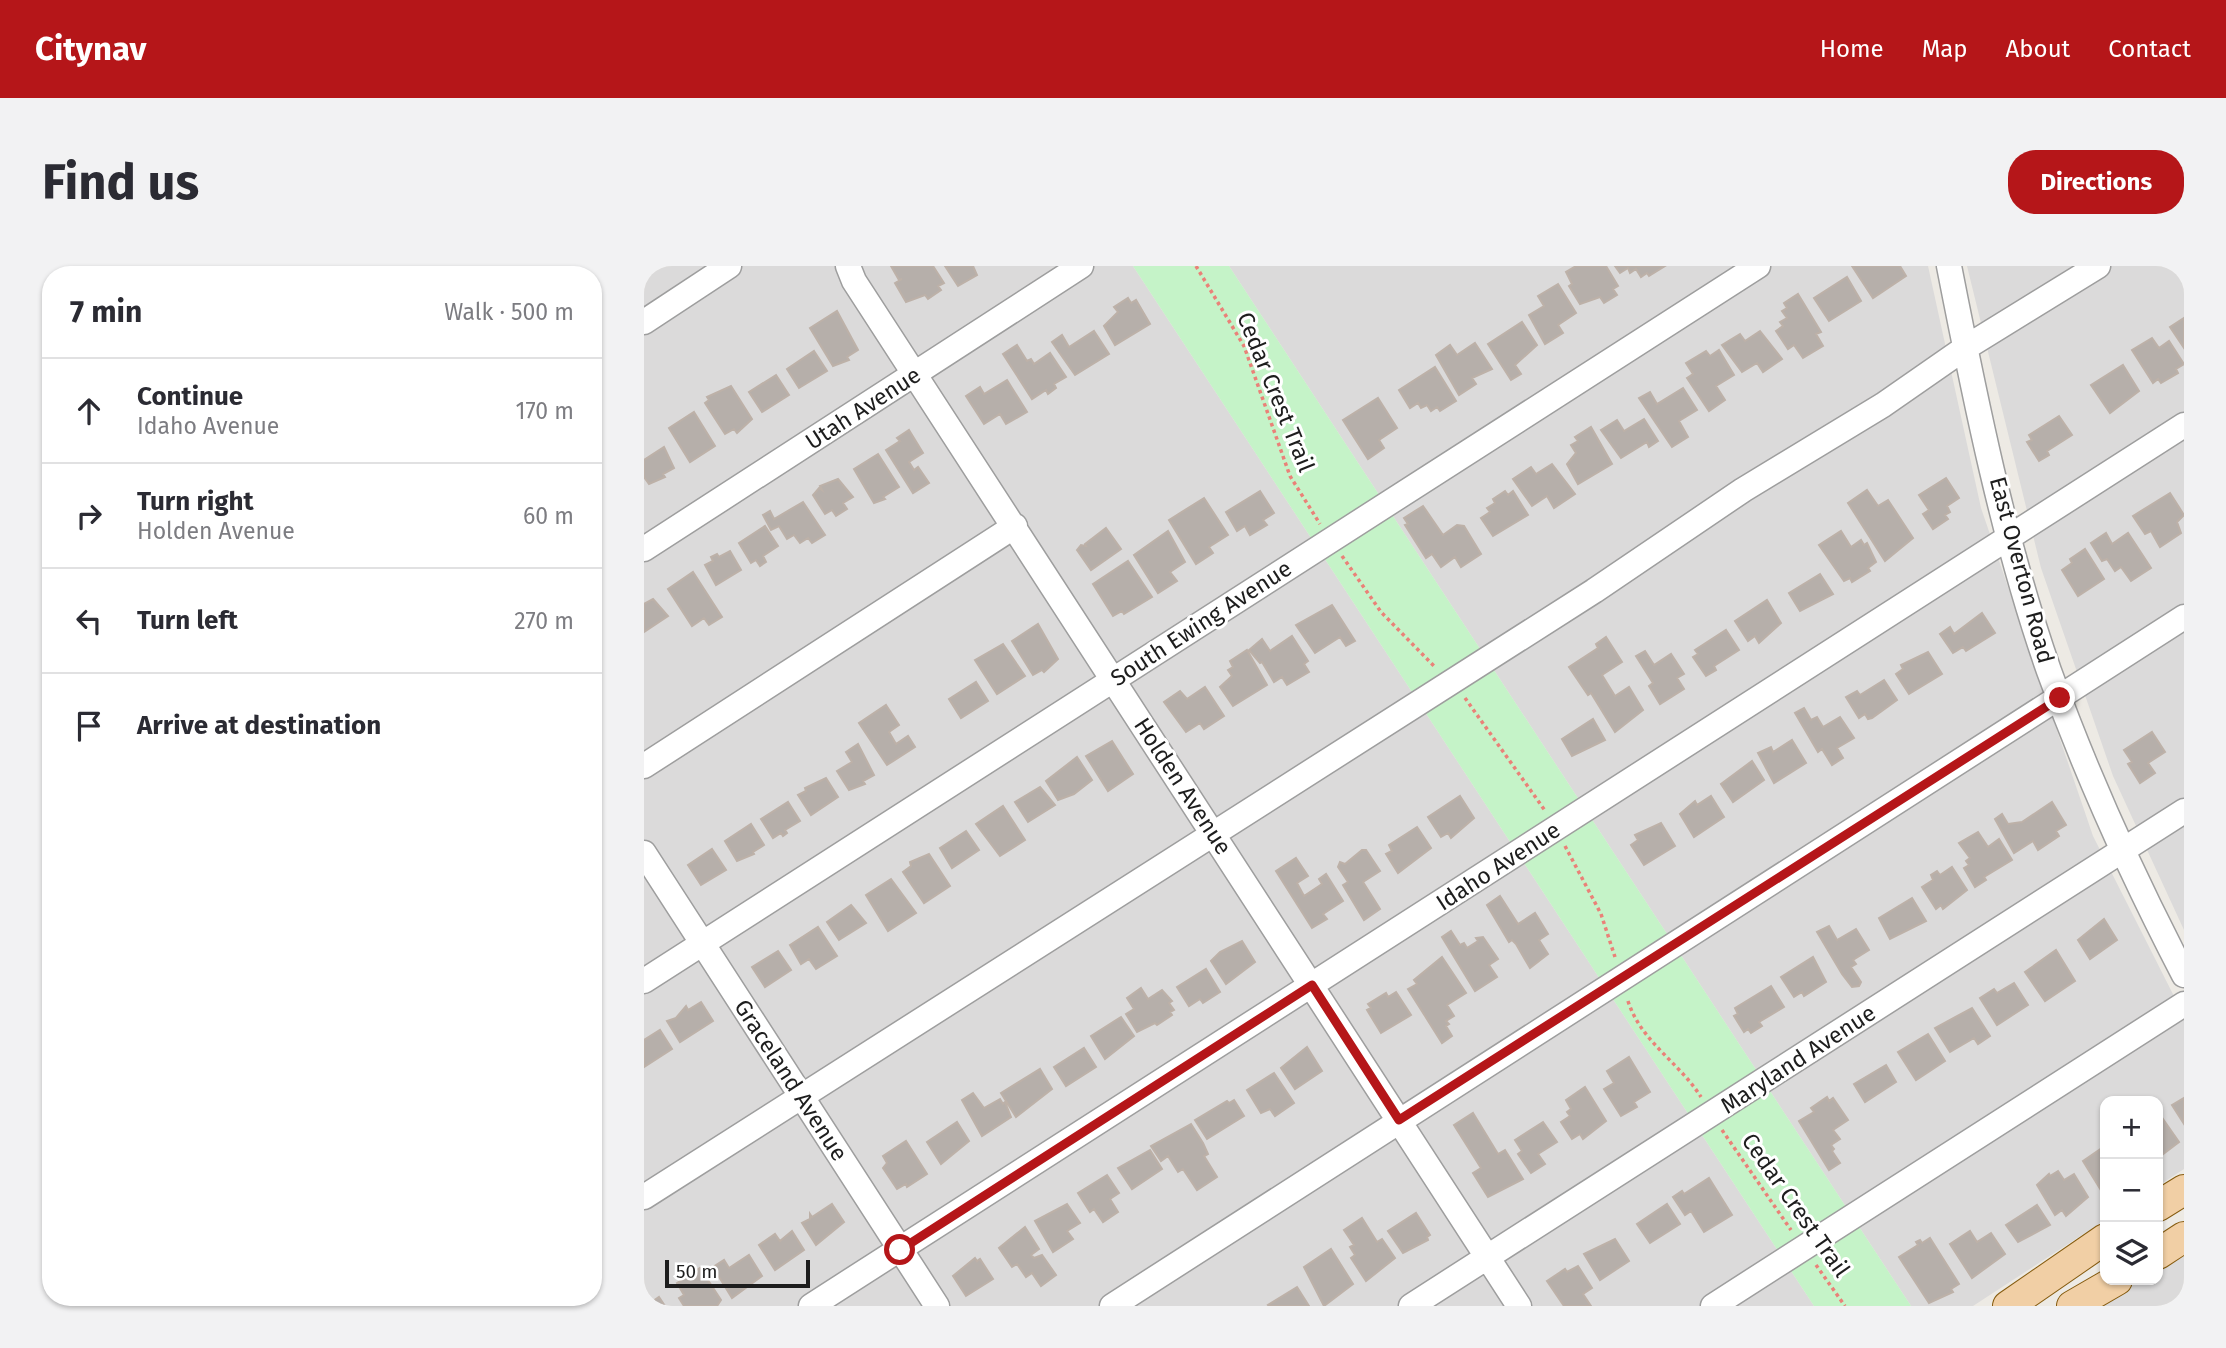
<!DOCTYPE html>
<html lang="en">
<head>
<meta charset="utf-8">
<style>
	body { margin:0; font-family:"Fira Sans",sans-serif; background:#f2f2f3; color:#2b2b33 }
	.controls { position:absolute; right:21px; bottom:21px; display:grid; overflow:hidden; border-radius:14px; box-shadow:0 2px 5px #0004 }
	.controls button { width:63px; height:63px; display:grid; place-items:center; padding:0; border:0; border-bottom:2px solid #e1e1e2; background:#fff; color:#2b2b33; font:35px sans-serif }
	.scale { position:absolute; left:21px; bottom:18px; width:145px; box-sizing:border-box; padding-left:7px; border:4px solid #1d1d1d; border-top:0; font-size:19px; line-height:24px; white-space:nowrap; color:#1d1d1d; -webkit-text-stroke:5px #fff; paint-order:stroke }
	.stop { position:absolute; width:21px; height:21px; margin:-16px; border:5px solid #b51619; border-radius:50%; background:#fff }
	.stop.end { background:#b51619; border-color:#fff; box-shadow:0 2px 7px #0008 }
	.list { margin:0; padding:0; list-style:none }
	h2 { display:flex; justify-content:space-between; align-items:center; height:91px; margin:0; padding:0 28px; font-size:30px }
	h2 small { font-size:23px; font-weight:400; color:#7c7c81 }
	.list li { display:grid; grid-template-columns:46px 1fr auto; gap:21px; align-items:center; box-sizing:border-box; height:105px; padding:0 28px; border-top:2px solid #e1e1e2 }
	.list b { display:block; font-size:26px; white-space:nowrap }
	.list p { margin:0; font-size:23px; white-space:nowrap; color:#7c7c81 }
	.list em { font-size:23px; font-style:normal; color:#7c7c81 }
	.icon { flex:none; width:38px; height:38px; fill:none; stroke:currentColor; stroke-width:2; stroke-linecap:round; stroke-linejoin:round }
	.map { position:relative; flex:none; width:1540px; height:1040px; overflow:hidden; border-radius:28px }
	header { display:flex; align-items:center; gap:42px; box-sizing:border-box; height:98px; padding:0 35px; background:#b51619; color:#fff }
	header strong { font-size:33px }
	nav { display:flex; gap:38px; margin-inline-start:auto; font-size:24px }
	.intro { display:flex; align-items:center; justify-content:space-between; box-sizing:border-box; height:168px; padding:0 42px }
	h1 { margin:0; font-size:49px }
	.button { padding:18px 32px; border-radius:28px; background:#b51619; color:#fff; font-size:24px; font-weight:700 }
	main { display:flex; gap:42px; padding:0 42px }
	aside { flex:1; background:#fff; border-radius:28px; box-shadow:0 2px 5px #0004 }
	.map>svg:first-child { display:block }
	.residential { fill:#dbdada }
	.park { fill:#c5f3c8 }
	.building { fill:#b6afaa; stroke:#bdb1a8; stroke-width:2 }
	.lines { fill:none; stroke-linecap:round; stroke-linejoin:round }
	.minor-casing { stroke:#9e9e9e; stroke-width:27 }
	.major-casing { stroke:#865c10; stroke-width:32 }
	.path { stroke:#ea8178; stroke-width:3.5; stroke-dasharray:3.5 3.5; stroke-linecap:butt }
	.minor { stroke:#fff; stroke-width:24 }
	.major { stroke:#f1cfa5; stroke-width:30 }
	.route { stroke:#b51619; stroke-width:9 }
	.labels { text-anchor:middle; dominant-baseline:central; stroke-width:6; stroke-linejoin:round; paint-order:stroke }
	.street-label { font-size:23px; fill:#1d1d1d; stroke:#fff }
</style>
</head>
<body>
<header>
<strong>Citynav</strong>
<nav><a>Home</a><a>Map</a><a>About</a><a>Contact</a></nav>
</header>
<div class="intro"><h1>Find us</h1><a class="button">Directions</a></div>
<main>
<aside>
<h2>7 min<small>Walk · 500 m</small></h2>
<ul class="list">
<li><svg class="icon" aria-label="ahead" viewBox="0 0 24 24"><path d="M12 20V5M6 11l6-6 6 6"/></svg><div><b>Continue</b><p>Idaho Avenue</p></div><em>170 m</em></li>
<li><svg class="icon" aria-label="right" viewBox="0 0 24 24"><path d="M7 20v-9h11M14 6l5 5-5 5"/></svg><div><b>Turn right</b><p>Holden Avenue</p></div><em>60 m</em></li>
<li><svg class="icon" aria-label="left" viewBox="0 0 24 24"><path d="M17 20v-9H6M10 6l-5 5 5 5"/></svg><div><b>Turn left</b></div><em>270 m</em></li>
<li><svg class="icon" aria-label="arrive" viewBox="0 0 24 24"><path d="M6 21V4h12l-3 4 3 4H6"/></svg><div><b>Arrive at destination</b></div></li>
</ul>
</aside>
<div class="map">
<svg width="1540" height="1040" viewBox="0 0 1540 1040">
	<rect width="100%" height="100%" fill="#edeae4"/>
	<!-- residential -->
	<path class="residential" d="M0,0H489L1170,1040H0Z
		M585,0H1284L1337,242L1449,570L1540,750V903L1514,920V835H1461V954L1329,1040H1267Z
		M1323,0H1540V664L1469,510L1397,302Z
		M1540,987V1040H1455L1497,1014H1514V1003Z"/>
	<!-- park -->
	<path class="park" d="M489,0H585L1267,1040H1170Z"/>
	<!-- building -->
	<path class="building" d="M247,0H289L300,17L294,20L297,24L284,33L281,29L262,36L251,17L258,13L255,14Z
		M301,0H329L333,9L314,20Z
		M932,0H962L974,20L969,23L973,29L960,37L956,31L936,38L925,20L928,18L922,6Z
		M971,0H1021L1005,10L1003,7L997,11L992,3L986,7L984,2L976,7Z
		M1208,0H1256L1262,10L1229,32Z
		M1203,11L1217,35L1185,55L1170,32Z
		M914,18L932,47L914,59L919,67L901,78L885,49L900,40L894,30Z
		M1154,28L1177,66L1172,68L1179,80L1159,92L1150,79L1144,83L1132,65L1139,60L1136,56L1143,52L1138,45L1143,42L1140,37Z
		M484,32L487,37L492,34L506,58L471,79L460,60L474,46L470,41Z
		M193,45L214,84L203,91L205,94L189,100L166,62Z
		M1540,52V82L1526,61Z
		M878,56L893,79L871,99L877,108L867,114L844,78Z
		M450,65L465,88L431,109L408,76L418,69L425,81Z
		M1116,65L1138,93L1119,106L1113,97L1098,106L1078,79L1096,68L1101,75Z
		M1508,72L1515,82L1525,75L1540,98L1532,103L1534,107L1517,117L1514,113L1509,117L1488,84Z
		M831,77L848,103L828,112L832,118L815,129L792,89L806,79L813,89Z
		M373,79L383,95L387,93L390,98L406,87L422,111L410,118L412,122L404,128L402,124L388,133L359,88Z
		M1075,84L1090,109L1072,120L1081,134L1065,145L1043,112L1049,108L1042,97L1062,85L1066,90Z
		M170,85L183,105L155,122L143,103Z
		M1479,99L1495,125L1466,147L1447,119Z
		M791,101L812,135L796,145L793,141L787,145L783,139L777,142L774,137L766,142L755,124Z
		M132,109L145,129L118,146L105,126Z
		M363,114L383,146L362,158L356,148L340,158L322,130L336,121L340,128Z
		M87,120L108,153L93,167L90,163L81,168L61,137L65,134L63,131Z
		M1039,122L1053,144L1035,155L1044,171L1028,181L995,132L1006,126L1013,138Z
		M734,132L753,162L735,174L740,182L724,193L699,154Z
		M50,146L71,180L46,196L25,162Z
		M1415,150L1428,169L1403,185L1405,189L1395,195L1383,176L1388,174L1385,169Z
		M1000,153L1014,175L1005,181L1003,176L977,192L957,164L973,154L980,165Z
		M947,161L968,198L934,218L923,198L932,187L927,179L934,175L931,171Z
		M265,164L279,187L265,196L270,204L274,201L285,217L269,227L242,184L256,175L253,172Z
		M20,181L30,202L19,208L21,211L5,218L0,211V194Z
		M234,188L255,221L239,231L241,233L230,237L210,203Z
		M908,198L931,228L910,242L903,230L888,240L869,213L887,201L892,208Z
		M1302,212L1315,232L1303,240L1306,246L1301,249L1304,253L1289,263L1279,248L1285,244L1275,229Z
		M194,213L209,231L199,237L203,243L192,250L188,244L181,248L169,229L175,222L178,224L176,220Z
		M1223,224L1234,240L1244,234L1269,272L1241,295L1204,237Z
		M616,225L630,247L619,254L623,259L606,269L601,260L593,265L582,246Z
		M861,225L864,229L869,225L884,249L849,270L837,252L846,246L843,242L851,237L849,233Z
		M1526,227L1540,249L1533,256L1537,267L1516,281L1507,265L1501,268L1489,250Z
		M560,232L584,269L565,281L569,287L552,298L525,254Z
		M159,236L181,269L168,277L164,272L156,277L150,269L143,273L135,260L127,264L119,249L126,245L130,253Z
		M779,240L799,269L813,259L820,260L837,288L817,301L811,291L797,301L788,288L782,292L761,259L764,258L760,252Z
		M121,260L134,280L119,290L122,296L116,300L112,294L107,297L95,277Z
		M462,262L477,283L447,304L433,284L437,279L442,280L441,278Z
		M524,265L541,296L526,306L533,315L514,327L490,289Z
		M1197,265L1207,281L1217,274L1220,279L1223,277L1232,296L1224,302L1226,305L1208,316L1206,312L1200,315L1175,279Z
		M1462,267L1468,278L1484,267L1507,302L1487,315L1477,301L1471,305L1463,293L1458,295L1447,277Z
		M1441,283L1460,313L1434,330L1418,304L1428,297L1426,293Z
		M86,285L97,304L72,319L61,299L69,295L67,291L73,288L75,291Z
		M484,295L508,331L480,348L478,345L469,350L449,318Z
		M49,306L78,351L65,359L60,352L48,360L24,323Z
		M1176,308L1189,328L1156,345L1145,327Z
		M9,333L24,350L0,366V338Z
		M1123,334L1137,357L1115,377L1111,370L1104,375L1091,355Z
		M688,339L711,375L702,380L696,371L671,387L652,359Z
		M1338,347L1351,367L1322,385L1319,381L1309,387L1296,368L1306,361L1310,368Z
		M394,358L414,393L400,406L398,404L389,409L368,375Z
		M1082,364L1095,384L1070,400L1072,404L1062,410L1049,391L1054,388L1051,384Z
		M648,370L664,395L660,398L665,406L643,419L638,411L630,416L618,396L616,397L605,384L618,373L626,385Z
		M962,371L978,396L958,409L971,430L985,421L999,444L971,466L947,427L944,429L925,401L954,382L952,378Z
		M359,378L381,410L353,428L331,394Z
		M603,384L623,419L589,440L576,421L588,410L584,404L589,401L586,395Z
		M1001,385L1010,399L1027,388L1040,408L1033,412L1040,423L1016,438L1005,420L1009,417L992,390Z
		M1284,386L1298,408L1265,428L1252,408L1259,403L1257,399Z
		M1240,414L1253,434L1228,452L1224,453L1221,448L1215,452L1202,431L1213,425L1216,429Z
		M332,416L344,435L317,452L305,433Z
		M561,421L580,450L560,463L556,457L542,466L520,436L536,425L543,433Z
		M242,439L255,459L245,466L252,478L264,470L271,481L243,499L215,457Z
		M1160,442L1167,454L1173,451L1179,461L1196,451L1210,472L1193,482L1199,492L1188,499L1178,483L1174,486L1151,447Z
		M949,453L961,474L928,490L918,473Z
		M1508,466L1521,486L1504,497L1511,507L1496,517L1484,498L1488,496L1480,484Z
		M1148,474L1162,497L1130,517L1114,487L1127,481L1129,486Z
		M468,475L489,508L464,525L442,490Z
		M214,478L230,509L219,515L221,518L205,524L193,505L208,496L202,486Z
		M433,491L448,514L430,528L414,534L402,515Z
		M1108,495L1120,514L1089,536L1077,518Z
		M182,512L194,531L167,549L154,529L162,525L161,522Z
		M396,521L411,539L384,556L371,536Z
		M816,530L830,552L807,572L804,567L797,571L784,551Z
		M1067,530L1080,551L1050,571L1036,548L1051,535L1053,539Z
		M144,536L156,555L141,564L143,567L139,570L137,567L129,572L117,553Z
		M1408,536L1422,559L1412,565L1415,570L1394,584L1389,575L1370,587L1351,553L1358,548L1364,558L1378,556Z
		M359,540L381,574L356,590L332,558Z
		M1017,557L1031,580L1000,599L987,579L994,574L991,569Z
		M107,558L120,579L109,586L110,588L93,595L81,575Z
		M773,561L787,582L754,607L742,588L748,585L745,579Z
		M322,565L335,584L308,602L296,582Z
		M1334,566L1344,581L1355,573L1368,594L1340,611L1342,614L1331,621L1320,602L1325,599L1322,595L1326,592L1315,577Z
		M68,583L82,604L57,619L44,599Z
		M718,584H722L736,605L719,616L736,643L720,654L699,619L704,616L694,601L696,596L701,598Z
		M285,588L306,620L280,637L259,606L267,600L266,596Z
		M652,592L664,610L653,617L660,630L678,618L675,613L682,608L699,635L679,648L683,653L668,662L632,605Z
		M1308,601L1323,624L1299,643L1297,639L1292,643L1278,621L1289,614L1287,609L1293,605L1296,609Z
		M247,613L272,647L244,665L222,629Z
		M856,630L874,658L891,647L904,668L895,674L904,688L886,702L872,678L868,674L865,676L843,639Z
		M1268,632L1282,655L1246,673L1235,652Z
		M207,639L222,657L195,674L183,656Z
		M1460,653L1473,674L1446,693L1434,674Z
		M1185,660L1193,674L1212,663L1225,684L1209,694L1212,698L1207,701L1217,716L1215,720L1208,721L1198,708L1173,666Z
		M174,661L193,690L172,703L165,693L157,698L146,679Z
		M807,665L816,679L820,677L823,682L834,675L832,672L839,671L854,693L845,699L853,711L831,725L798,671Z
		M598,675L611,696L582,718L567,695L576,686Z
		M1412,684L1431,715L1401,735L1381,706Z
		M134,685L147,704L121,721L108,701Z
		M798,691L822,727L803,739L810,750L802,755L805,758L802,760L808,770L798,777L764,723L773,718L770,714Z
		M1169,691L1182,716L1160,730L1158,726L1150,731L1137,711Z
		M562,703L576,726L559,737L556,733L545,740L533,721Z
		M1370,717L1384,739L1353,759L1336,732L1350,723L1353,727Z
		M1127,720L1140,741L1115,756L1118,760L1107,767L1104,763L1100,766L1090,750L1094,748L1091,742Z
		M497,722L504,733L518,724L528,735L525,737L530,744L526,746L528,749L513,759L511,757L493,766L482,748L490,743L483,732Z
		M752,726L767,749L737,767L723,744L727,742L724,738L742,727L744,731Z
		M57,736L69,755L36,776L23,755L32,752L42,740L44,744Z
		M1328,742L1346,770L1334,778L1330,772L1306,786L1291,762Z
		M477,751L490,770L461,793L447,770Z
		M16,764L28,783L0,801V774Z
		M1284,768L1301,795L1272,814L1254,786Z
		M663,781L678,805L651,823L637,802Z
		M440,782L452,801L422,820L410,801Z
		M985,791L1006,826L990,836L993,841L977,850L960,823L970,817L963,805Z
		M1242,799L1252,816L1221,836L1210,818Z
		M396,803L408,823L372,851L357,827Z
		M630,807L650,837L631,850L626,843L617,847L603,824Z
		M941,821L962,855L939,873L936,868L928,873L917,856L926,850L923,846L927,843L922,834Z
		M329,827L340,842L356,833L359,838L361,836L367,851L338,870L318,834Z
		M1183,831L1185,835L1189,832L1204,854L1189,864L1196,873L1187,879L1190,883L1188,885L1196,897L1185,904L1155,855L1170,846L1167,842Z
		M1540,832V858L1528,839Z
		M590,834L600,850L563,873L551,854L583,835L585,837Z
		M829,847L854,888L861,884L879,913L844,931L829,907L837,902L810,859Z
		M1519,853L1535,876L1514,892V857Z
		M313,856L325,875L297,898L283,876Z
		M899,856L913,876L894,888L901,898L887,907L874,888L878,885L871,874Z
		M547,858L559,877L564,888L560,890L573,911L553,924L539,903L534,906L524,890L517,895L507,880Z
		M262,875L283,908L263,921L262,918L253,923L239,902L243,897L239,890Z
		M1461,880V923L1458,926L1439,895Z
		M506,884L518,903L488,923L474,902Z
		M1414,905L1420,914L1430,908L1444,931L1422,950L1418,944L1411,949L1393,919L1405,908L1406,910Z
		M463,909L475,927L466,933L474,946L459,956L450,943L446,946L434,927Z
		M1065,912L1088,949L1060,966L1047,945L1041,949L1029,931L1038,925L1040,928Z
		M188,938L200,956L172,979L158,957L166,953V948L168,951Z
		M423,938L436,957L423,965L429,973L409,986L391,955Z
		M1023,938L1036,958L1006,977L993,958Z
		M1393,939L1406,959L1374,976L1362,959Z
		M772,947L786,969L783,971L784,974L759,987L744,965Z
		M718,952L733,976L738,973L751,992L722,1015L707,992L711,989L706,981L710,979L700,964Z
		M381,961L395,983L387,989L390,992L398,989L412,1009L397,1020L388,1007L382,1011L373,998L368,1001L355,982Z
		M148,965L160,984L131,1004L115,979L131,968L136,975Z
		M1326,965L1333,976L1347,967L1361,988L1328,1012L1306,978Z
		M1286,972L1315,1018L1307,1023L1309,1026L1285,1037L1255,991L1274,979L1272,976L1276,974L1278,977Z
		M971,973L985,995L956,1014L940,988Z
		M687,983L709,1018L680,1040L660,1001Z
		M105,989L118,1010L88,1032L69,1001L80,994L85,1002Z
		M331,992L333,995L336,993L349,1013L322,1030L309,1010Z
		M934,1000L948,1022L939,1028L947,1040H920L903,1015L921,1003L923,1006Z
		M56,1002L77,1034L73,1040H40L35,1032L40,1029L33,1017Z
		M653,1021L665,1040H625L624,1039Z
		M15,1031L21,1040H7L5,1038Z"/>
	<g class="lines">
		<defs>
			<path id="minor" d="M204,0L210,15L875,1040
				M1305,0C1331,133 1360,277 1405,405C1443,510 1489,611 1540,709
				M0,56L85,0
				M0,283L437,0
				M0,500L371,260
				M0,587L293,1040
				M0,715L1114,0
				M0,931L950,325L1099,224L1239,139L1321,82L1454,0
				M167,1040L1540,159
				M468,1040L1540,351
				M767,1040L1540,545
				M1069,1040L1540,738"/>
			<path id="major" d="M1514,940L1540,924
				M1514,988L1540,971
				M1364,1040L1461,973
				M1428,1040L1473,1014"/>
		</defs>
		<!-- minor casing -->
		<use href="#minor" class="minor-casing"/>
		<!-- major casing -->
		<use href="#major" class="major-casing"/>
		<!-- path -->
		<path class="path" d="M552,0L600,80L646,210L676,258
			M698,290L737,346L792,402
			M821,432L902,546
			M921,580L957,648L971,691
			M984,735C997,776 1035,796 1057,831
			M1078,864L1147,964
			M1172,999L1201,1040"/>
		<!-- minor -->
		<use href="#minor" class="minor"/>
		<!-- major -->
		<use href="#major" class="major"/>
	</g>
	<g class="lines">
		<!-- route -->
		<path class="route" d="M256,984L668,719L755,854L1416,432"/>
	</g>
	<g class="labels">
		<!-- street labels -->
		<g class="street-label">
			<text transform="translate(632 126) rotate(68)">Cedar Crest Trail</text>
			<text transform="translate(219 142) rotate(-33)">Utah Avenue</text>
			<text transform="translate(1378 304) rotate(75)">East Overton Road</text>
			<text transform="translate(557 357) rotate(-33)">South Ewing Avenue</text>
			<text transform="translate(539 520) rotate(57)">Holden Avenue</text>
			<text transform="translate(854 600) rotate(-33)">Idaho Avenue</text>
			<text transform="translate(1154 793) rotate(-33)">Maryland Avenue</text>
			<text transform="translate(147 814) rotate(57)">Graceland Avenue</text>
			<text transform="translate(1152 939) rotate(55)">Cedar Crest Trail</text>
		</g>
	</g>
</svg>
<div class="controls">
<button>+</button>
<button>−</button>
<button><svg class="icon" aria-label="layers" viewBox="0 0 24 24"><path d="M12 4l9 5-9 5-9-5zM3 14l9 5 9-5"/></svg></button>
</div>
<div class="scale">50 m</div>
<div class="stop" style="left:256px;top:984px"></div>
<div class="stop end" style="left:1416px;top:432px"></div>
</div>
</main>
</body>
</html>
